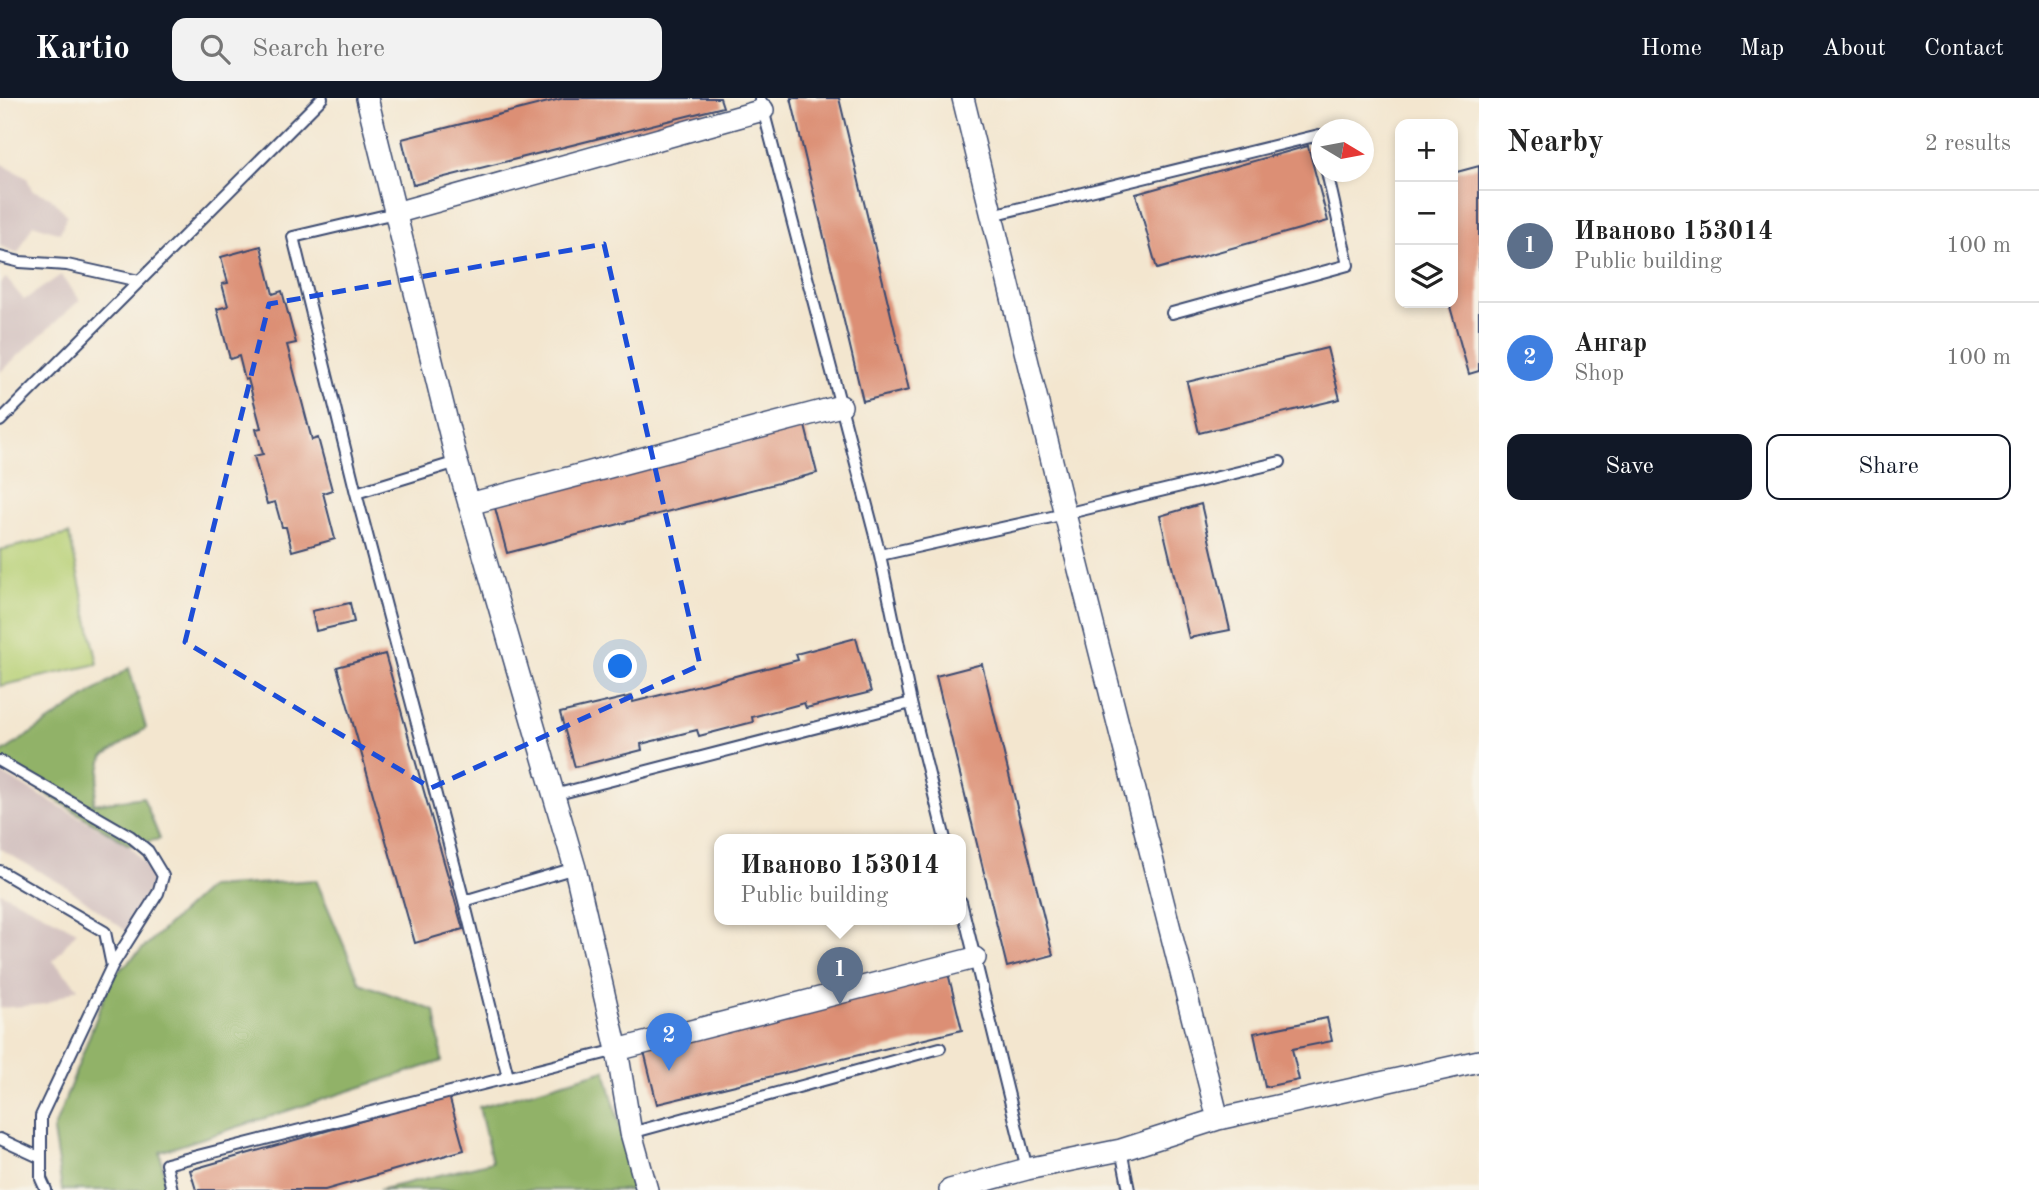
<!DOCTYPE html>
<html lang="en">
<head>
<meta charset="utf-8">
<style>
	body { margin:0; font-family:"Old Standard TT",serif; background:#f2f2f2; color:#222 }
	.controls { position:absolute; right:21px; top:21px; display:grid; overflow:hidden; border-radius:14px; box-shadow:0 4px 10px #0003 }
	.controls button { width:63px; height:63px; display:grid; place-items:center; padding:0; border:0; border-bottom:2px solid #e0e0e0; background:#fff; color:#222; font:35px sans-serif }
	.compass { position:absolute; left:1311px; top:21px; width:63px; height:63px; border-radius:50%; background:#fff; box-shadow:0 4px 10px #0003; rotate:100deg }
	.you { position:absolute; left:621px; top:569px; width:24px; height:24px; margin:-18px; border:5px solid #fff; border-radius:50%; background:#1a73e8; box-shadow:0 0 0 10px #1a73e833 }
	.badge { display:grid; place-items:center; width:46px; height:46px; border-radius:50%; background:#111827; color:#fff; font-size:23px; font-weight:700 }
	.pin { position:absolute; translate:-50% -58px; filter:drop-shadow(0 2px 4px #0008) }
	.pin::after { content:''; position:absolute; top:37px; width:24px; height:21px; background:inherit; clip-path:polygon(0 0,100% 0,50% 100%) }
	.popup { position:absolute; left:714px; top:736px; width:252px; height:91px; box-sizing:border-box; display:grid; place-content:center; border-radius:14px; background:#fff; filter:drop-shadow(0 2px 5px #0005); font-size:23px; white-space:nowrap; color:#767676 }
	.popup b { font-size:26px; color:#222 }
	.popup::after { content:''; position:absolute; left:50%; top:100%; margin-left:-14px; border:14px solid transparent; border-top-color:#fff }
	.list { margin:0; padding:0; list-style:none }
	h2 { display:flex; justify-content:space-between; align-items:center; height:91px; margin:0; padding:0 28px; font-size:30px }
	h2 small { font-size:23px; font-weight:400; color:#767676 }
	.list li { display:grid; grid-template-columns:46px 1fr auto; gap:21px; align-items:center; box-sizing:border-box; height:112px; padding:0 28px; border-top:2px solid #e0e0e0 }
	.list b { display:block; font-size:26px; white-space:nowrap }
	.list p { margin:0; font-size:23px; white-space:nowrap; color:#767676 }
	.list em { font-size:23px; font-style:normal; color:#767676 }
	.actions { display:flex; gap:14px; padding:21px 28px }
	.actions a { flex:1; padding:16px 0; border:2px solid #111827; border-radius:14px; text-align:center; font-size:24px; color:#111827 }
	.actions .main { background:#111827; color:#fff }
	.icon { flex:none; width:38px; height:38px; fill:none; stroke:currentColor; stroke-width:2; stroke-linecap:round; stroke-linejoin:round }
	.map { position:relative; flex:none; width:1479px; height:1092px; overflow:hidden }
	header { display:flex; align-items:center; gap:42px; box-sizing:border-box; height:98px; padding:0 35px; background:#111827; color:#fff }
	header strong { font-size:33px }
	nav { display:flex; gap:38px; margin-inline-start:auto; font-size:24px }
	.search { width:490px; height:63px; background:#f2f2f2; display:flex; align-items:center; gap:18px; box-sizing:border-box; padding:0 24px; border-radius:14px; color:#767676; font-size:26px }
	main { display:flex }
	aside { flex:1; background:#fff }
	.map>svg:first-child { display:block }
	.industrial { fill:#d1bfbe }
	.green { fill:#b7d076; stroke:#69806a; stroke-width:2 }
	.forest { fill:#91b267; stroke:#567062; stroke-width:2 }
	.building { fill:#dc8f74 }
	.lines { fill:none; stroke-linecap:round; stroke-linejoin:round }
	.service-casing { stroke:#3b4a6f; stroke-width:14 }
	.minor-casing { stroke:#3b4a6f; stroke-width:24 }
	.service { stroke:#fff; stroke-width:10 }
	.minor { stroke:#fff; stroke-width:21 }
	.marked { fill:none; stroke:#1d4ed8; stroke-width:5; stroke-dasharray:14 9; stroke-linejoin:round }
</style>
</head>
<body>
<header>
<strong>Kartio</strong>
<div class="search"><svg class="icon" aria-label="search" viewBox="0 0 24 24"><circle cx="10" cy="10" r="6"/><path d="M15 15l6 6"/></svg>Search here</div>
<nav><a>Home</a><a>Map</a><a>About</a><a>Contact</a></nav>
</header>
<main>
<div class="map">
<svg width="1479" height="1092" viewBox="0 0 1479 1092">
	<rect width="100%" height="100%" fill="#f7f3e8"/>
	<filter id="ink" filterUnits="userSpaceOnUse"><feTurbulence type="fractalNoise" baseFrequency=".0143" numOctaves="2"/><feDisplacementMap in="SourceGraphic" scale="14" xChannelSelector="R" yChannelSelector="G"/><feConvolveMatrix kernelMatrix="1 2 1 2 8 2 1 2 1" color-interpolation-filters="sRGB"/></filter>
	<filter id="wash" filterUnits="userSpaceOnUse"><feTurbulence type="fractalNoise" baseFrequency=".00686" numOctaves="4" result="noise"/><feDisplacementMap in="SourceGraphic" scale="28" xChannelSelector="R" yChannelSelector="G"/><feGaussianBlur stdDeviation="1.57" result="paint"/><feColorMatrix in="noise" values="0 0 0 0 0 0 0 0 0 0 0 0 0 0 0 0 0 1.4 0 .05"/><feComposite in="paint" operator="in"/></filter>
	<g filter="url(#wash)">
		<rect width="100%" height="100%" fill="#f3e6cf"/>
		<!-- industrial -->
		<path class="industrial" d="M0,65L27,80L32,92L50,99L67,117L60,135L33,126L18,155L0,148Z
			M61,177L80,202L0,274V185L6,180L24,202Z
			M0,675L129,747L155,779L126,833L67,789L0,751Z
			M0,794L77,833L53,863L78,890L46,906L0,910Z"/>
		<!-- green -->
		<path class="green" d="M69,436L98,566L0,588V452Z"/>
		<!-- forest -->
		<path class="forest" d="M129,570L146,630L103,659L93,706L143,699L160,741L129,747L0,667V656Z
			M316,782L360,885L435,913L442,963L160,1054L167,1092H62L53,1033L112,879L209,789Z
			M605,972L637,1092H379L492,1064L479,1009Z"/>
		<g id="blocks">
			<!-- building -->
			<path class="building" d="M564,0H720L723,9L413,87L402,41Z
				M791,0H839L909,292L863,303Z
				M1308,48L1328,123L1157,171L1136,96Z
				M1479,68V273L1469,276L1449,205H1453V75Z
				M261,148L273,196L282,193L296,245L287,247L312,342L318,340L332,392L323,395L335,441L292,453L286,429H282L275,404L267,406L254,358L263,356L256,331L261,330L248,281L245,282L239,258L230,261L217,211L228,208L222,186L228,185L221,159Z
				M1327,250L1340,301L1199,335L1187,284Z
				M805,328L817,375L507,455L494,406Z
				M1201,406L1230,532L1189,540L1160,418Z
				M350,505L354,524L316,533L312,513Z
				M856,540L871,594L806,610L804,605L752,619L753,624L699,638L697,632L641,646L642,652L575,669L560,615L632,598L633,604L798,562L796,556Z
				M385,556L463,831L415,845L337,569Z
				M982,566L1053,857L1007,869L936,578Z
				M948,875L962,932L657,1006L643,949Z
				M1327,920L1332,943L1292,951L1299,982L1265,989L1254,935Z
				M449,998L464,1052L325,1092H196L190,1072Z"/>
		</g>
	</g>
	<g filter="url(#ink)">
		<use href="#blocks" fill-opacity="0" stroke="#3b4a6f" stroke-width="2"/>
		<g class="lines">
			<defs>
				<path id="service" d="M760,0L880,457
					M395,115L293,139L356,395L457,364
					M992,117L1319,37L1322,47
					M0,159L20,164L67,167L139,183
					M1172,215L1348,167L1327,74
					M0,323L322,0
					M356,395L464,803L575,770
					M0,663L130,738L148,753L163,778L158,795L112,868L41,1018V1081L46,1092
					M554,697L911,605
					M945,741L911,605L880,457L1065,416L1280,364
					M0,773L105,834L112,868
					M464,803L508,979
					M961,804L1027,1071
					M631,1035L940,950
					M0,1041L41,1060
					M1121,1052L1129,1092
					M172,1092L166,1066L617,952"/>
				<path id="minor" d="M367,0L457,364L575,770L617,952L631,1035L647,1092
					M963,0L1065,416L1218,1021
					M395,115L763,12
					M469,406L841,308
					M617,952L975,860
					M950,1092L1027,1071L1121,1052L1218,1021L1479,963"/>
			</defs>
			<!-- service casing -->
			<use href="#service" class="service-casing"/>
			<!-- minor casing -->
			<use href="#minor" class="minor-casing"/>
			<!-- service -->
			<use href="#service" class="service"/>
			<!-- minor -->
			<use href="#minor" class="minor"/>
		</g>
	</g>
	<!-- marked area -->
	<path class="marked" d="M604,146L700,567L431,690L185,544L269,206Z"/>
</svg>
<div class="controls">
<button>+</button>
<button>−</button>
<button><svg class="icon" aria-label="layers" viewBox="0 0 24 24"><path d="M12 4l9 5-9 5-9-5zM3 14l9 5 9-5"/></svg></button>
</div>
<svg class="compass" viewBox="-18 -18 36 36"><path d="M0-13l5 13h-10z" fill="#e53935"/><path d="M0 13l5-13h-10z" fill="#767676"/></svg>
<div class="you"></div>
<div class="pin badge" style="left:840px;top:907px;background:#5c6f8a">1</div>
<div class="popup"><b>Иваново 153014</b>Public building</div>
<div class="pin badge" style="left:669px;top:973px;background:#3f7fe0">2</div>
</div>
<aside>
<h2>Nearby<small>2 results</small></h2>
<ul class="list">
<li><span class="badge" style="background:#5c6f8a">1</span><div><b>Иваново 153014</b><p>Public building</p></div><em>100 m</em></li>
<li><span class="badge" style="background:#3f7fe0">2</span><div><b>Ангар</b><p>Shop</p></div><em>100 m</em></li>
</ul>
<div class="actions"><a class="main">Save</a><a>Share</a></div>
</aside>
</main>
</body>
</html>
